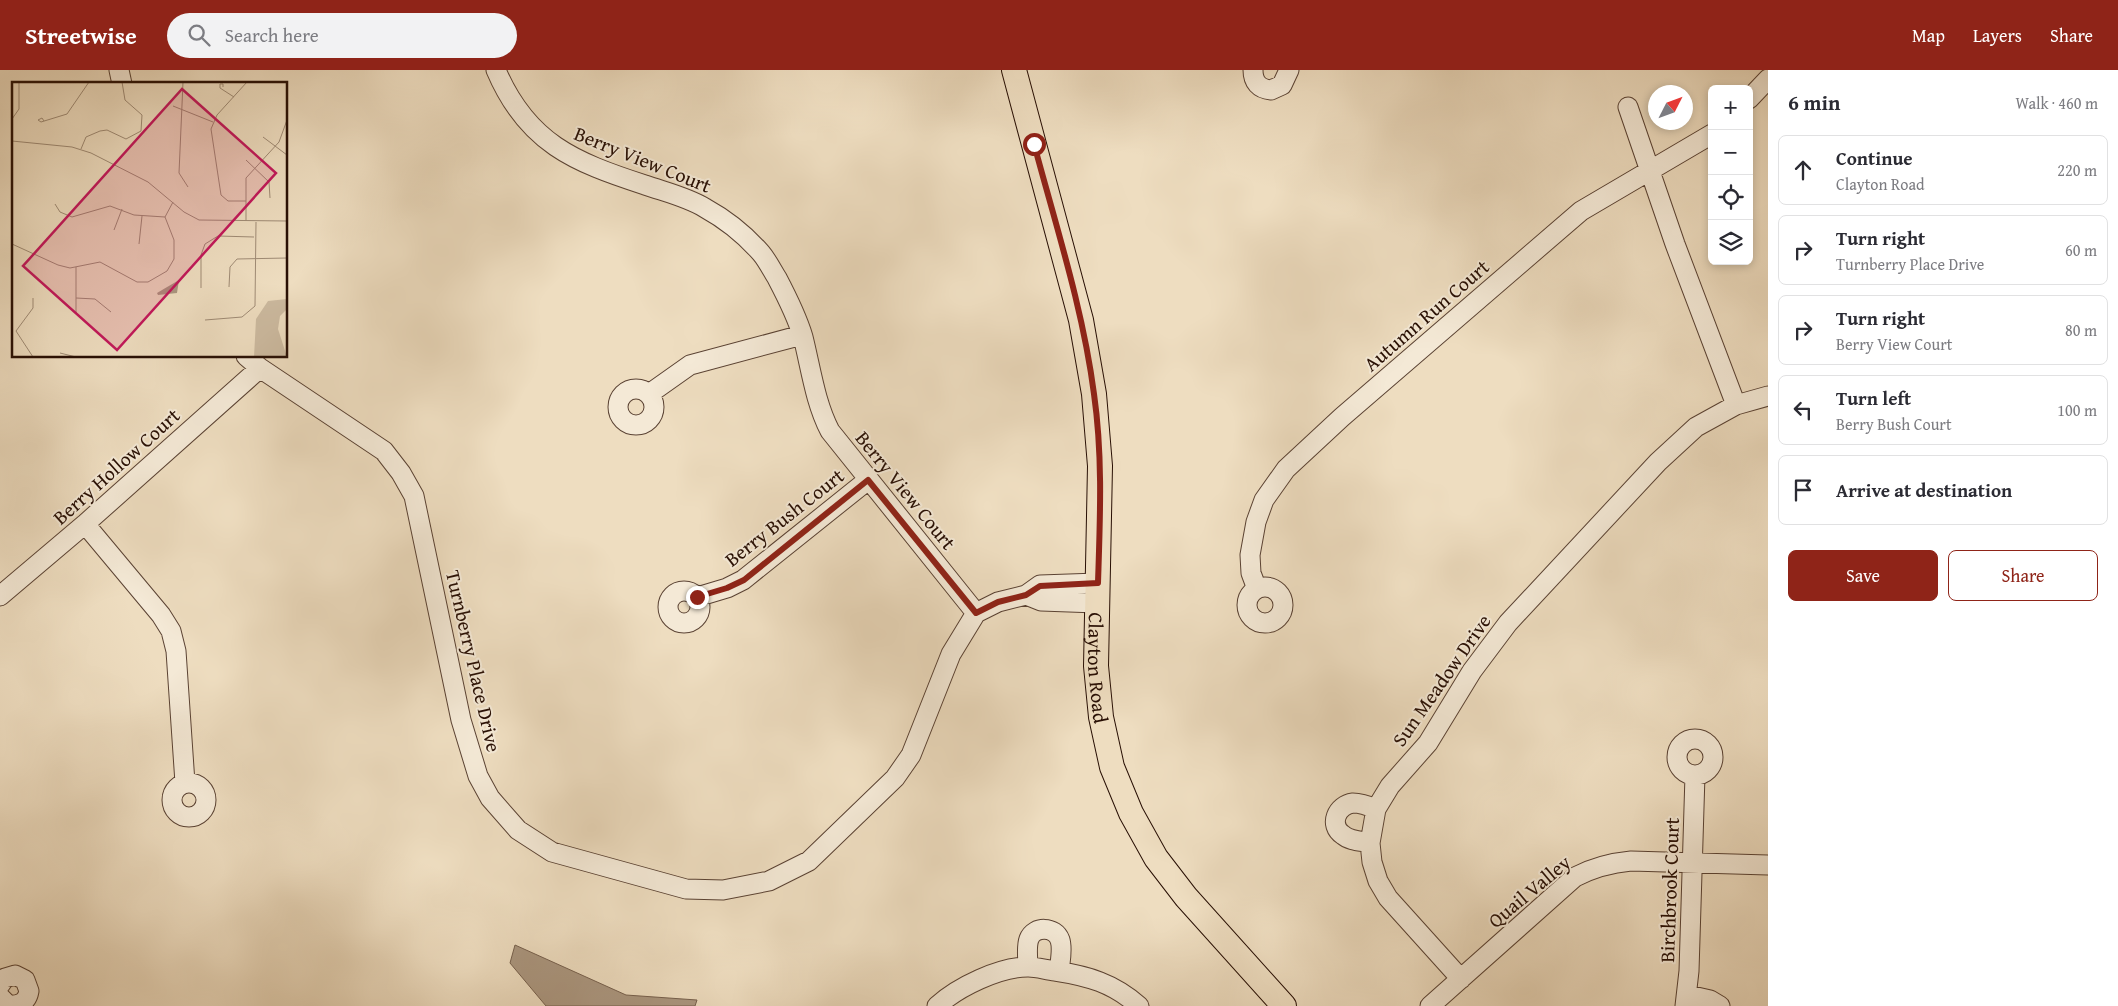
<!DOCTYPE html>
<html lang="en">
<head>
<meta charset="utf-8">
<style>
	body { margin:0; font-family:"Gentium Book Plus",serif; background:#f2f2f3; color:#2b2b33 }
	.controls { position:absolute; right:15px; top:15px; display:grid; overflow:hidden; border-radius:8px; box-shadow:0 2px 8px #0003 }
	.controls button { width:45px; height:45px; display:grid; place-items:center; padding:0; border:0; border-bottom:1px solid #e1e1e2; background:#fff; color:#2b2b33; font:25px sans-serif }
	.compass { position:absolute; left:1648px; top:15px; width:45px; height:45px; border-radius:50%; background:#fff; box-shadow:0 2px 8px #0003; rotate:48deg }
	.stop { position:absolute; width:15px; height:15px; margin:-11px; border:4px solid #8f2418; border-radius:50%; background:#fff }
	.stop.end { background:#8f2418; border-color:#fff; box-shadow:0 1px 5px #0008 }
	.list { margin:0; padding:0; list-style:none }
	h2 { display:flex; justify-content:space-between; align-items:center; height:65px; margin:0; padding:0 20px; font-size:21px }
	h2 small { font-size:16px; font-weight:400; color:#7c7c81 }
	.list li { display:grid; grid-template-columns:32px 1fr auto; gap:15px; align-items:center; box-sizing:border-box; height:70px; margin:0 10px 10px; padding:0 10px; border:1px solid #e1e1e2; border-radius:8px }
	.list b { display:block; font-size:19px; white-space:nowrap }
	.list p { margin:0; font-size:16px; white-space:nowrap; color:#7c7c81 }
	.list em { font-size:16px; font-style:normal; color:#7c7c81 }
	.actions { display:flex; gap:10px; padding:15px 20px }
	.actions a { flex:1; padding:11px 0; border:1px solid #8f2418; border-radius:8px; text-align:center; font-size:18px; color:#8f2418 }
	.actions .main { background:#8f2418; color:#fff }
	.icon { flex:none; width:28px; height:28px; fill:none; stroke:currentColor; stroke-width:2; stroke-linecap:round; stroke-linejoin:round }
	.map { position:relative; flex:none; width:1768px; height:936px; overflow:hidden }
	header { display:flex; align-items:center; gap:30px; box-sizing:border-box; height:70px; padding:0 25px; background:#8f2418; color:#fff }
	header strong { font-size:24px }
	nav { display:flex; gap:28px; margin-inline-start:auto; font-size:18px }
	.search { width:350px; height:45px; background:#f2f2f3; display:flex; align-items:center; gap:12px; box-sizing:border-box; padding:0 18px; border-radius:28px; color:#7c7c81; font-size:19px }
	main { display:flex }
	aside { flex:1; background:#fff }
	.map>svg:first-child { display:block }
	.water { fill:#ab9780; stroke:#77614e }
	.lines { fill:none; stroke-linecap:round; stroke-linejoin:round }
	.minor-casing { stroke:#5a4233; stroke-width:21 }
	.major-casing { stroke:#280f04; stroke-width:26 }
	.minor { stroke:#f4e9d6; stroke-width:19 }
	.major { stroke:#eeddc0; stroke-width:24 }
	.route { stroke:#8f2418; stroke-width:6 }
	.labels { text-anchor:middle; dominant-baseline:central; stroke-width:4; stroke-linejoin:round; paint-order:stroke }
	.street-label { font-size:20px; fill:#280f04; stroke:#f4e9d6 }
	.inset-road { fill:none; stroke:#9f8b75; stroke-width:1 }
	.view { fill:#c2185b; fill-opacity:0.15; stroke:#c2185b; stroke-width:2.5 }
	.inset-edge { fill:none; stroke:#280f04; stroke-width:2.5 }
</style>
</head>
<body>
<header>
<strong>Streetwise</strong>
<div class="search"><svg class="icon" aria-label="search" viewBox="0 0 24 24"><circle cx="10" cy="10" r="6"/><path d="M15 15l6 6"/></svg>Search here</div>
<nav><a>Map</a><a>Layers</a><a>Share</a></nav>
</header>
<main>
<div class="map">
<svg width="1768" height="936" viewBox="0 0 1768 936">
	<rect width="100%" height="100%" fill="#eeddc0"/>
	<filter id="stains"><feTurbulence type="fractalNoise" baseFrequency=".004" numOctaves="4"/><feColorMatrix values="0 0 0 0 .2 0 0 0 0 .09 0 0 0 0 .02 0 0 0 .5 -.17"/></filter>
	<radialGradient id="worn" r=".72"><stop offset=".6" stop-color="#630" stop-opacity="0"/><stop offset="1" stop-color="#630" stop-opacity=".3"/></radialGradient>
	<!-- water -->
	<path class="water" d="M515,875L626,925L697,930L695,936H546L510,893Z"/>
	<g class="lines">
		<defs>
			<path id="minor" d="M119,0L122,14
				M496,0C527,73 574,92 645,115C665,122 687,127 705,138C725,149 746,166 761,183C767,190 772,200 777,208C787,227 797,247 803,267C811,299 815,332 830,361L976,543
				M1253,0C1253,12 1259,19 1271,20L1282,15L1289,0
				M1749,29L1768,9
				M1628,37L1675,174L1736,335
				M246,286L260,298L384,381L401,403L414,426L461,650L478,706L490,728L518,760L552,782L686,819L723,820L769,811L809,791L895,708L911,685L951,584L976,543L998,532L1026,525L1040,515L1098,513
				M618 337a18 18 0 1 1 36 0a18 18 0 1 1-36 0Z
				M649,324L690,295L802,265
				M85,454L161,545L171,561L176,581L185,713
				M1247 535a18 18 0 1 1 36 0a18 18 0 1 1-36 0Z
				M1257,519L1251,503L1250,485L1256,452L1264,430L1286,399L1342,347L1581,141L1712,64
				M668 537a16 16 0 1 1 32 0a16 16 0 1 1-32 0Z
				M1026,525L1041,531L1097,533
				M0,526L85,454L260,298
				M697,527L727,518L743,510L868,410
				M1677 687a18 18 0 1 1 36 0a18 18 0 1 1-36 0Z
				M172 730a17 17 0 1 1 34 0a17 17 0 1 1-34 0Z
				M1370,773C1361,771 1350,771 1343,765C1328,755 1337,735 1353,733C1361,733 1369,736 1376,739
				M1028,897C1028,889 1026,877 1029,869C1034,856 1055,856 1060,870C1063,879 1060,892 1059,902
				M1461,909L1388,828L1378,811L1372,792L1370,773L1376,739L1390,716L1428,673L1472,601L1508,553L1658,392L1696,357L1736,335L1768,326
				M0,915L5,908L15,905L25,910L29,921C27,932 20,936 8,935L0,927
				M1688,925L1710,930L1720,936
				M937,936C958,917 999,897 1028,897C1037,897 1046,900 1055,901C1088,906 1113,913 1139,936
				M1430,936L1575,807C1594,797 1610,793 1631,791L1768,795
				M1685,936L1689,901L1695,705"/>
			<g id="major">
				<path id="s1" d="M1014,0L1081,250L1094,324L1100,396L1096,596L1101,647L1112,697L1131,743L1156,788L1186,827L1284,936"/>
			</g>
		</defs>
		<!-- minor casing -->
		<use href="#minor" class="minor-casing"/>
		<!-- major casing -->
		<use href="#major" class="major-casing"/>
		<!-- minor -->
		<use href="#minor" class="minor"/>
		<!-- major -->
		<use href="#major" class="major"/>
	</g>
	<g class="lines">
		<!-- route -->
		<path class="route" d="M697,527L727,518L744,510L868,410L976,543L998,532L1026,525L1040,516L1098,513C1100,450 1103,387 1094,324C1083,239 1056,156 1034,74"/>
	</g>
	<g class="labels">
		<!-- street labels -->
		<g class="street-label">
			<text transform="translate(643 89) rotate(22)">Berry View Court</text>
			<text transform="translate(1426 245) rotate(-41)">Autumn Run Court</text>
			<text transform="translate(116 396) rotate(-42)">Berry Hollow Court</text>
			<text transform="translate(906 420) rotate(51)">Berry View Court</text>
			<text transform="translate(784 447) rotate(-38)">Berry Bush Court</text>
			<text transform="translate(474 591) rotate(77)">Turnberry Place Drive</text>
			<text stroke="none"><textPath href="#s1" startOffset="608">Clayton Road</textPath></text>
			<text transform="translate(1441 610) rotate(-55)">Sun Meadow Drive</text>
			<text transform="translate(1669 820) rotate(-88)">Birchbrook Court</text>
			<text transform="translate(1529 821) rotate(-40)">Quail Valley</text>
		</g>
	</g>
	<!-- overview -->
	<g transform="translate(12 12)">
		<rect width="275" height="275" fill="#eeddc0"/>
		<path d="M275,217V227L268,234L266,247L275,275H242L244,237L256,219Z" fill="#ccbaa0"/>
		<path d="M167,198L165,211L146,213L145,211Z" fill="#ab9780"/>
		<path class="inset-road" d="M171,0L167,91L176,105M211,5V2H208V6L222,15M161,24L201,40M0,37L7,27V0M32,39L30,36L26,38L29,40L55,32L77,0M251,55L275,73M0,59L60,65L79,71L136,100L172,130L187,138L275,139M69,67L74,55L88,49L95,48L114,57L129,49L130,33L113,18L110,0M234,78L257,100L258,116M234,119H216L209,113L199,47L205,33L235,0M43,122L48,130L60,135L98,124L122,133L153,135M234,139V96L267,60L275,38M102,148L110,127M0,162L46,183L58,186L88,180L125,200H136L155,189L162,177V158L153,135L161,120M127,162L130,134M217,205L218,185L225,177L275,176M189,206V173L193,162L206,154L242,155M64,216L83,217L99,230M64,232V185M193,238L230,235L243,224L244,140M48,271L64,275M21,275L4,249L21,226V216"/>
		<path class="view" d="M170,7L264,91L105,268L11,184Z"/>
		<rect width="275" height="275" class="inset-edge"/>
	</g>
	<rect width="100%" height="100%" filter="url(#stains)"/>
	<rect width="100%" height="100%" fill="url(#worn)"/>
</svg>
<div class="controls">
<button>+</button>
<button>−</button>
<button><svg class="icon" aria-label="locate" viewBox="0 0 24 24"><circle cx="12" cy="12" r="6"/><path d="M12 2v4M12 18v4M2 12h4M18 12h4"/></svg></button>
<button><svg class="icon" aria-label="layers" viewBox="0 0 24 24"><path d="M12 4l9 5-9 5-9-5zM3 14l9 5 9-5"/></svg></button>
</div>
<svg class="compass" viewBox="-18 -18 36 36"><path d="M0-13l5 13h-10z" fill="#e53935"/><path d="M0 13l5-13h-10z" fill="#7c7c81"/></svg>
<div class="stop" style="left:1034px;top:74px"></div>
<div class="stop end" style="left:697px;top:527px"></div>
</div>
<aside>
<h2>6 min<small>Walk · 460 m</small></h2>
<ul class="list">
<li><svg class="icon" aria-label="ahead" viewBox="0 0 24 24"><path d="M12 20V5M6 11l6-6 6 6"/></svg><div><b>Continue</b><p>Clayton Road</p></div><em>220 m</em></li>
<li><svg class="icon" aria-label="right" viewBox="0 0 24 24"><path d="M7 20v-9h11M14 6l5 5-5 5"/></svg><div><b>Turn right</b><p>Turnberry Place Drive</p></div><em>60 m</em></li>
<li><svg class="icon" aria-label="right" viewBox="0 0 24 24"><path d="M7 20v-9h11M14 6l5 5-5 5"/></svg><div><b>Turn right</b><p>Berry View Court</p></div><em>80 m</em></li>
<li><svg class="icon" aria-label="left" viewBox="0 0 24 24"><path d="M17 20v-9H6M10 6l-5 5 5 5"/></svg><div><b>Turn left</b><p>Berry Bush Court</p></div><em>100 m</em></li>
<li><svg class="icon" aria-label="arrive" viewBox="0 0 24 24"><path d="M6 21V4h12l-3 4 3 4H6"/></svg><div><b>Arrive at destination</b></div></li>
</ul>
<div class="actions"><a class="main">Save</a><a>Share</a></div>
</aside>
</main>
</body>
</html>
